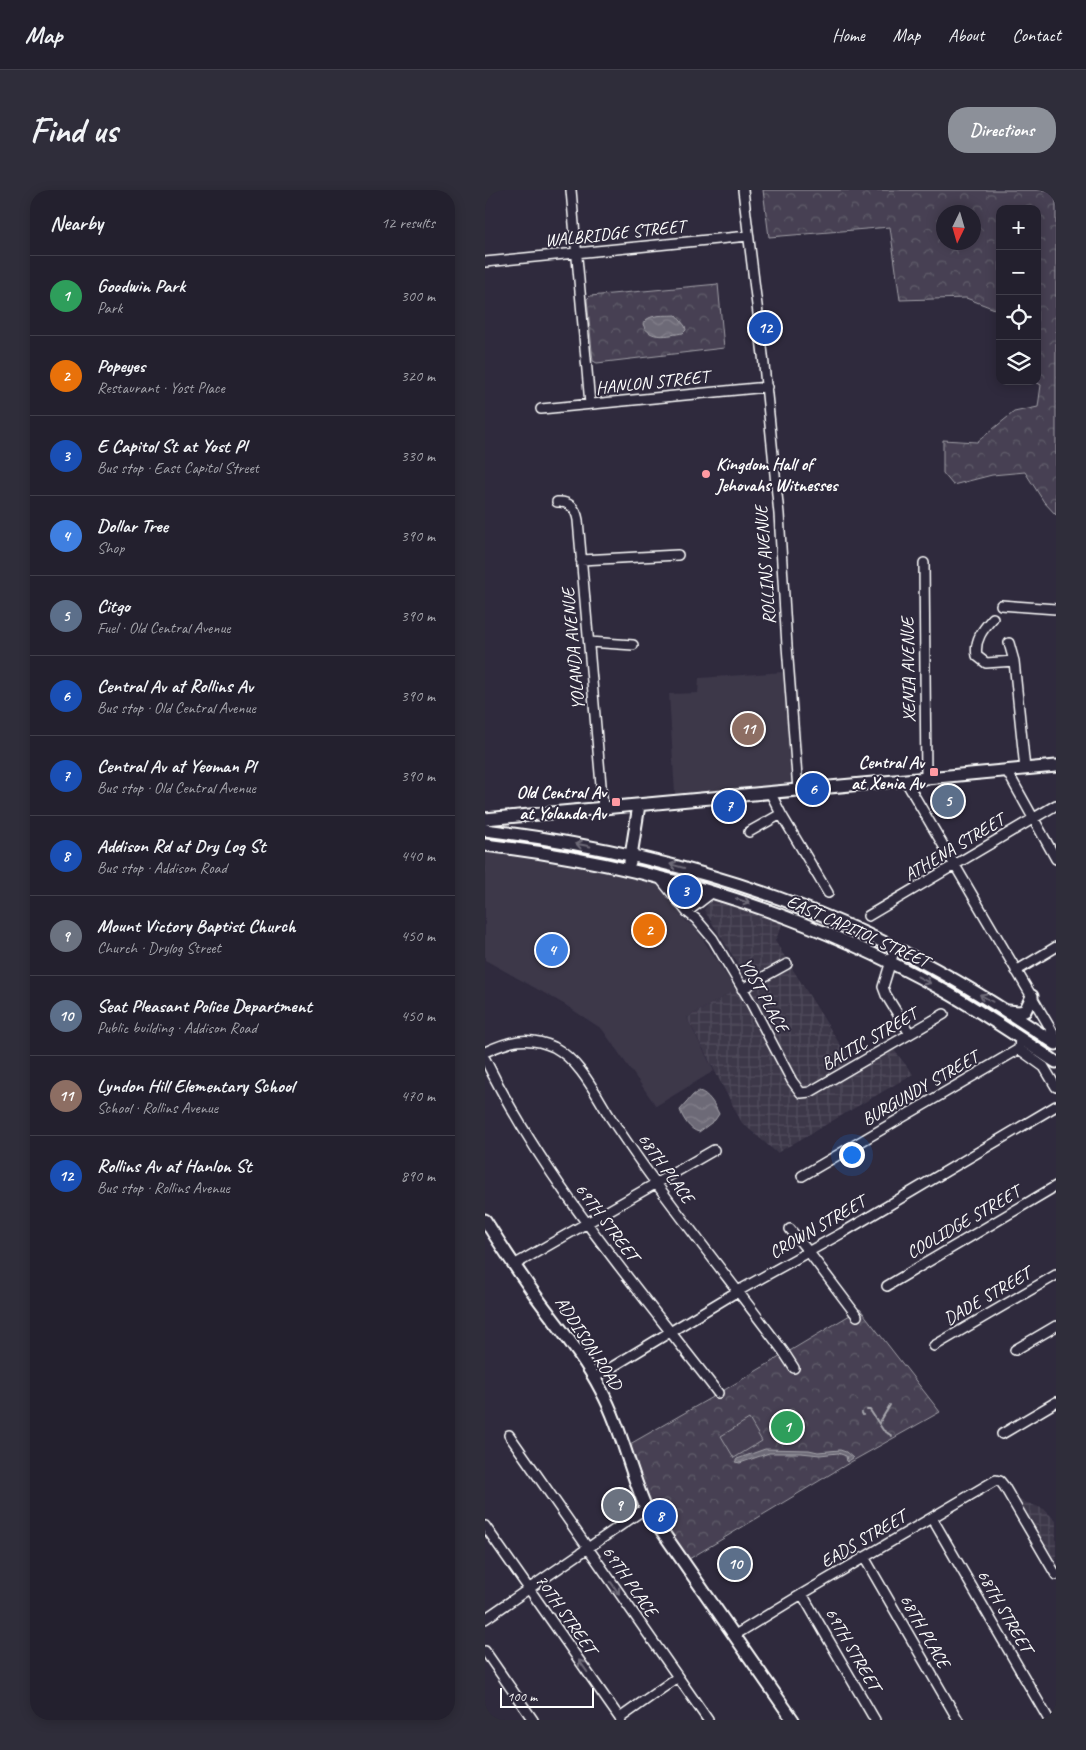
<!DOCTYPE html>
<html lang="en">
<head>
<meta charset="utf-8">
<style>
	body { margin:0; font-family:Caveat,sans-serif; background:#2f2d3a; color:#f1f3f6 }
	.controls { position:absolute; right:15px; top:15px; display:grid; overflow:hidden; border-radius:10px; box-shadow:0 2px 12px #0003 }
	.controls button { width:45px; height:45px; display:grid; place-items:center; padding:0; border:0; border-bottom:1px solid #403e4a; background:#23202e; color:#f1f3f6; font:25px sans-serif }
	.compass { position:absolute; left:451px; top:15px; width:45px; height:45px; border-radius:50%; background:#23202e; box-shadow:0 2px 12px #0003; rotate:185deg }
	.scale { position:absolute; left:15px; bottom:12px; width:94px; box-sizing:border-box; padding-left:5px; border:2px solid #fff; border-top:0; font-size:14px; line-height:18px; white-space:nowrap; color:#fff; -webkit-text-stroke:4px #2f2a3d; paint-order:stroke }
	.you { position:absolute; left:366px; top:964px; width:18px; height:18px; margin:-12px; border:4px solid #fff; border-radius:50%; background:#1a73e8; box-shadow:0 0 0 8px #1a73e833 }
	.badge { display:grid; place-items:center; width:32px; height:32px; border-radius:50%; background:#8c9099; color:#fff; font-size:16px; font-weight:700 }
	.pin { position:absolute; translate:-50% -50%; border:2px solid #fff; box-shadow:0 1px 5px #0006 }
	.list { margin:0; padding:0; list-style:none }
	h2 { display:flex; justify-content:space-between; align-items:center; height:65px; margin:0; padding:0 20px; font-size:21px }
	h2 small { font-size:16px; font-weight:400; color:#a3a3aa }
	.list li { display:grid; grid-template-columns:32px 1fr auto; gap:15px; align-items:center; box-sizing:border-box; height:80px; padding:0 20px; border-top:1px solid #403e4a }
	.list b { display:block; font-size:19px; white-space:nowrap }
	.list p { margin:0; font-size:16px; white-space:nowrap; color:#a3a3aa }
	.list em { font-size:16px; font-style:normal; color:#a3a3aa }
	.icon { flex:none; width:28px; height:28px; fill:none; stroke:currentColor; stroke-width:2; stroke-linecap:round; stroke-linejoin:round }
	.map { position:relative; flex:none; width:571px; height:1530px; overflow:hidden; border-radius:20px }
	header { display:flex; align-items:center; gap:30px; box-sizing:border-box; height:70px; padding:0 25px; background:#23202e; border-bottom:1px solid #403e4a }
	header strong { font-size:24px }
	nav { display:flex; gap:28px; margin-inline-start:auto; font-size:18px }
	.intro { display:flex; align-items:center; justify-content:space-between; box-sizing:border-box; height:120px; padding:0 30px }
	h1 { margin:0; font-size:35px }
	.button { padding:12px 22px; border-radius:20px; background:#8c9099; color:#fff; font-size:18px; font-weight:700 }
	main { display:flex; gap:30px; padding:0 30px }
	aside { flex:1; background:#23202e; border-radius:20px; box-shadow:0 2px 12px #0003 }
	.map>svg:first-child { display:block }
	.built { fill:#3c3749 }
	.industrial { fill:url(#industrial-grid) }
	.forest { fill:url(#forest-crowns); stroke:#a2a0a8; fill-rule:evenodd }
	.pitch { fill:#464152; stroke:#a2a0a8 }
	.water { fill:url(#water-waves); stroke:#a7a6ad }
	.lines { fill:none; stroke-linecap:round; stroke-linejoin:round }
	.stream { stroke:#a7a6ad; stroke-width:2 }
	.minor-casing { stroke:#fff; stroke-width:12 }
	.major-casing { stroke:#fff; stroke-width:15 }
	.minor { stroke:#2f2a3d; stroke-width:9 }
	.major { stroke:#2f2a3d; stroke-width:11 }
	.oneway { stroke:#6d6a77 }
	.poi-dot { fill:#ff9aa2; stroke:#2f2a3d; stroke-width:2 }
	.labels { text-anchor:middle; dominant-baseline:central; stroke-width:4; stroke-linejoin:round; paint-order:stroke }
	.street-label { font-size:18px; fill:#fff; stroke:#2f2a3d }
	.poi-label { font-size:18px; font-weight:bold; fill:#fff; stroke:#2f2a3d; text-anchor:end }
</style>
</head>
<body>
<header>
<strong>Map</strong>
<nav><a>Home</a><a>Map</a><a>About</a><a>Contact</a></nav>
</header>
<div class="intro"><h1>Find us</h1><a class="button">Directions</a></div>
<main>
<aside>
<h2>Nearby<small>12 results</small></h2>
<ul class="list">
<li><span class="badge" style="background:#2e9e5b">1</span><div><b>Goodwin Park</b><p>Park</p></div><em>300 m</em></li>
<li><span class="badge" style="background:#e8710a">2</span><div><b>Popeyes</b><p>Restaurant · Yost Place</p></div><em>320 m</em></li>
<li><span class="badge" style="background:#1a4fb4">3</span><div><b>E Capitol St at Yost Pl</b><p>Bus stop · East Capitol Street</p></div><em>330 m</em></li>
<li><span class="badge" style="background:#3f7fe0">4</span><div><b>Dollar Tree</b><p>Shop</p></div><em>390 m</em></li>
<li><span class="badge" style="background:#5c6f8a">5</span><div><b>Citgo</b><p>Fuel · Old Central Avenue</p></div><em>390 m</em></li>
<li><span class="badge" style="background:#1a4fb4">6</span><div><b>Central Av at Rollins Av</b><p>Bus stop · Old Central Avenue</p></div><em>390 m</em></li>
<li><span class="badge" style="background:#1a4fb4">7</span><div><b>Central Av at Yeoman Pl</b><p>Bus stop · Old Central Avenue</p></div><em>390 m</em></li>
<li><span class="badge" style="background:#1a4fb4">8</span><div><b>Addison Rd at Dry Log St</b><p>Bus stop · Addison Road</p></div><em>440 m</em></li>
<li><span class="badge" style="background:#6b7280">9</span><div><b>Mount Victory Baptist Church</b><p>Church · Drylog Street</p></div><em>450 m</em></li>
<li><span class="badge" style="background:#5c6f8a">10</span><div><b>Seat Pleasant Police Department</b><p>Public building · Addison Road</p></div><em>450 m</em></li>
<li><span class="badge" style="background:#8d6e63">11</span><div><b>Lyndon Hill Elementary School</b><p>School · Rollins Avenue</p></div><em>470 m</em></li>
<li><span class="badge" style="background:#1a4fb4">12</span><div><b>Rollins Av at Hanlon St</b><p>Bus stop · Rollins Avenue</p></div><em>890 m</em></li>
</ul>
</aside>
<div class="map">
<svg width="571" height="1530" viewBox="0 0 571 1530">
	<defs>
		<pattern id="industrial-grid" width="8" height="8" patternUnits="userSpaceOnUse" patternTransform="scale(1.25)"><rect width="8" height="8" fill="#3c3749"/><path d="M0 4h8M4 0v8" fill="none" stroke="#504b5b"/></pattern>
		<pattern id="forest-crowns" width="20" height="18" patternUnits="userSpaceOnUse" patternTransform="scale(1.25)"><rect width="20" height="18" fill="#464152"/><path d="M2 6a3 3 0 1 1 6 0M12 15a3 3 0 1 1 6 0" fill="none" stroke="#625e6c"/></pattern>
		<pattern id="water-waves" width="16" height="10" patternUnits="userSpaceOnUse" patternTransform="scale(1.25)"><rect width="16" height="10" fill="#6d6a77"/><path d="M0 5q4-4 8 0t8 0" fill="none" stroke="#83808b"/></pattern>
	</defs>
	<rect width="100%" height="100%" fill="#2f2a3d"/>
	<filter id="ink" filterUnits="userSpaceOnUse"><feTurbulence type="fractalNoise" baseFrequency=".02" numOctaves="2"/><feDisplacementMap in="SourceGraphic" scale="10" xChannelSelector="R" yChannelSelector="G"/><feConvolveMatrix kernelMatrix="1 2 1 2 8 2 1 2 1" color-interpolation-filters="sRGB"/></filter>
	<g filter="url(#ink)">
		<!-- built -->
		<path class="built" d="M311,481L320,592L190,605L184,504L213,503L214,488Z
			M0,663L62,670L115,680L170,692L201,731L210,737L251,800L202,828L229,881L171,916L117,839L77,813L0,770Z"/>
		<!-- industrial -->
		<path class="industrial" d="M230,710L298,733L290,751L366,872L402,851L428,884L292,963L257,933L202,828L264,792L219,720L224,713Z
			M534,1310L559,1319L571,1331V1372Z"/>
		<!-- forest -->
		<path class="forest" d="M278,0H571V325L559,312L540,282L507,285L468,295L458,283V250L492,252L529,222L553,217L556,195L549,191H552V19H515V121L481,108L415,110L405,37L284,47ZM458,22H488V52H458Z
			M233,94L239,158L112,173L108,171L102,109L105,106Z
			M375,1119L455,1222L364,1273L204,1369L170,1321L159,1295L145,1254L236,1202Z"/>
		<!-- pitch -->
		<path class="pitch" d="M264,1229L277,1251L249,1268L236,1246Z"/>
		<!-- water -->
		<path class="water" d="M191,125L200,136L201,140L198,143C184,145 164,151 158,134C163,123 181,126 191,125Z
			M214,901C223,903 230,915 234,924L230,930L214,942C205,940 198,929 195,920L208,905Z
			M280,1259L324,1260L333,1262L355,1260L361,1262L368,1268L362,1272L361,1266L353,1263L335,1265L316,1263H284L255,1273L250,1272L252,1269Z"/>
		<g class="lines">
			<!-- stream -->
			<path class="stream" d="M382,1220H385L398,1240L407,1246
				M377,1223L378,1225
				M395,1232L405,1215"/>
			<defs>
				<path id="minor" d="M86,0L105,214
					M258,0L278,165L294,324L302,456L313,600
					M0,72L263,46
					M56,219L282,197
					M72,312C84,311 91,318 93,330L118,618
					M96,370L193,365
					M439,373L441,588
					M516,415L571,419
					M508,428C498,439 489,450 492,466L501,473L529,471
					M104,452L148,455
					M524,453L529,471L540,579
					M522,581L571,669
					M420,590L571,848
					M285,602L296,624L343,703
					M264,642L296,624
					M173,686L202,722L211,729L228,749L266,813L307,891L316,903L325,902L459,824
					M202,722L228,702
					M383,726L571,615
					M410,758L398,797L401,805L425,844
					M531,781L571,757
					M257,799L302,774
					M534,859L559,877L571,897
					M0,862C24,851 43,845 69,857C95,871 110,903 125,927C139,948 153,969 168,989C210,1047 255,1103 298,1161L309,1178
					M0,869C60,992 151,1096 233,1203
					M317,986L534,859L535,848
					M305,1039L323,1061L372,1126
					M29,1075L229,960
					M402,1096L571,996
					M449,1156L571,1085
					M530,1160L571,1136
					M109,1188L253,1101L357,1043L571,916
					M517,1244L571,1212
					M24,1245L223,1530
					M447,1328L564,1530
					M0,1336L136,1530
					M379,1367L473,1530
					M317,1404L390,1530
					M0,1429L161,1318
					M250,1445L317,1404L511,1290L515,1291L519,1296L571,1385
					M0,1461L48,1530
					M135,1528L193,1487"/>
				<path id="major" d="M0,629L571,576
					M0,640C153,659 303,699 439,773C485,797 528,825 571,854
					M0,655C160,674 314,720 456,799C496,821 533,847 571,872
					M145,672L154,615
					M523,821L534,822L540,821L547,806
					M0,1030C17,1057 34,1083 53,1109C75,1139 99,1167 116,1200C136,1237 144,1279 161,1318L308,1530"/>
			</defs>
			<!-- minor casing -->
			<use href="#minor" class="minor-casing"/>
			<!-- major casing -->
			<use href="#major" class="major-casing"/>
			<!-- minor -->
			<use href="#minor" class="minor"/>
			<!-- major -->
			<use href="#major" class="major"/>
		</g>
		<!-- one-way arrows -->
		<defs><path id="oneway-shaft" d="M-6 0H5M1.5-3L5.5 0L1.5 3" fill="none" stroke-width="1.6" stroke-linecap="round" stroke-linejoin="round" transform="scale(1.25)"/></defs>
		<g class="oneway">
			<use href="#oneway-shaft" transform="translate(98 655) rotate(-169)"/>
			<use href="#oneway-shaft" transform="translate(192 676) rotate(-165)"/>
			<use href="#oneway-shaft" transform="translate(258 711) rotate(19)"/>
			<use href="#oneway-shaft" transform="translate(439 790) rotate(28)"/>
			<use href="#oneway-shaft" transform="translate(501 808) rotate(-150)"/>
			<use href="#oneway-shaft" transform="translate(130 1398) rotate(55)"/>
			<use href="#oneway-shaft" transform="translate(98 1476) rotate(-125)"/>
		</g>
	</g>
	<!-- markers -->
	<g class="poi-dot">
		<circle cx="221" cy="284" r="5"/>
		<rect x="444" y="577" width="10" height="10" rx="2.5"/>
		<rect x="126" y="607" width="10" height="10" rx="2.5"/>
	</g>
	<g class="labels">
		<!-- street labels -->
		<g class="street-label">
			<text transform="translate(130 43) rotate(-6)">WALBRIDGE STREET</text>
			<text transform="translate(167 192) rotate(-6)">HANLON STREET</text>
			<text transform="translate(280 375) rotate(-94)">ROLLINS AVENUE</text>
			<text transform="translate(88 459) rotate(-95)">YOLANDA AVENUE</text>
			<text transform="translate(423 480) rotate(-91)">XENIA AVENUE</text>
			<text transform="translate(469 657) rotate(-31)">ATHENA STREET</text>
			<text transform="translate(373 741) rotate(24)">EAST CAPITOL STREET</text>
			<text transform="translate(279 805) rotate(61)">YOST PLACE</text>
			<text transform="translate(384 849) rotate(-30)">BALTIC STREET</text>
			<text transform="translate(435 898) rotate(-30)">BURGUNDY STREET</text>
			<text transform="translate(181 978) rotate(54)">68TH PLACE</text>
			<text transform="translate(122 1032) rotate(53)">69TH STREET</text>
			<text transform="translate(478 1032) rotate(-30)">COOLIDGE STREET</text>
			<text transform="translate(332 1037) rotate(-30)">CROWN STREET</text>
			<text transform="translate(502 1106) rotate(-30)">DADE STREET</text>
			<text transform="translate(104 1153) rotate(57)">ADDISON ROAD</text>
			<text transform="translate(378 1349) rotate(-30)">EADS STREET</text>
			<text transform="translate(145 1391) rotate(55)">69TH PLACE</text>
			<text transform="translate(520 1421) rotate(60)">68TH STREET</text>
			<text transform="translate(81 1424) rotate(55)">70TH STREET</text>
			<text transform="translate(440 1441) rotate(60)">68TH PLACE</text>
			<text transform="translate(368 1459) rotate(60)">69TH STREET</text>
		</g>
		<!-- poi labels -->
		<g class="poi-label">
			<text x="231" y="274" text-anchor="start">Kingdom Hall of<tspan x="231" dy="21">Jehovahs Witnesses</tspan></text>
			<text x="439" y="572">Central Av<tspan x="439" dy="21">at Xenia Av</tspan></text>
			<text x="121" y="602">Old Central Av<tspan x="121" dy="21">at Yolanda Av</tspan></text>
		</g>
	</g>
</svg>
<div class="controls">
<button>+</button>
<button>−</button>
<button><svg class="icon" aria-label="locate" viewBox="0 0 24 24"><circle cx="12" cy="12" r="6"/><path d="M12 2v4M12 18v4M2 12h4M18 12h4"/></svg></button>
<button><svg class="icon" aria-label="layers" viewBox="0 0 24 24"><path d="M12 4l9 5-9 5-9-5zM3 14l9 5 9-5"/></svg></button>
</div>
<svg class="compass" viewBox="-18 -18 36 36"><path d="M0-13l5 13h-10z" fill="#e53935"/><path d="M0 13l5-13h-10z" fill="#a3a3aa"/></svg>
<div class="scale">100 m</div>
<div class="you"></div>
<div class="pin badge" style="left:302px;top:1237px;background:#2e9e5b">1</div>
<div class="pin badge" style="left:164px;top:740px;background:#e8710a">2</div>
<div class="pin badge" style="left:200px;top:701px;background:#1a4fb4">3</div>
<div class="pin badge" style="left:67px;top:760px;background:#3f7fe0">4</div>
<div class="pin badge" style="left:463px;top:611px;background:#5c6f8a">5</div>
<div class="pin badge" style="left:328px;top:599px;background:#1a4fb4">6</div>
<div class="pin badge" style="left:244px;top:616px;background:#1a4fb4">7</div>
<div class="pin badge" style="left:175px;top:1326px;background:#1a4fb4">8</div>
<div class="pin badge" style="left:134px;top:1315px;background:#6b7280">9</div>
<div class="pin badge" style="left:250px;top:1374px;background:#5c6f8a">10</div>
<div class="pin badge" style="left:263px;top:539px;background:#8d6e63">11</div>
<div class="pin badge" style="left:280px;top:138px;background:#1a4fb4">12</div>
</div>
</main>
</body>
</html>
